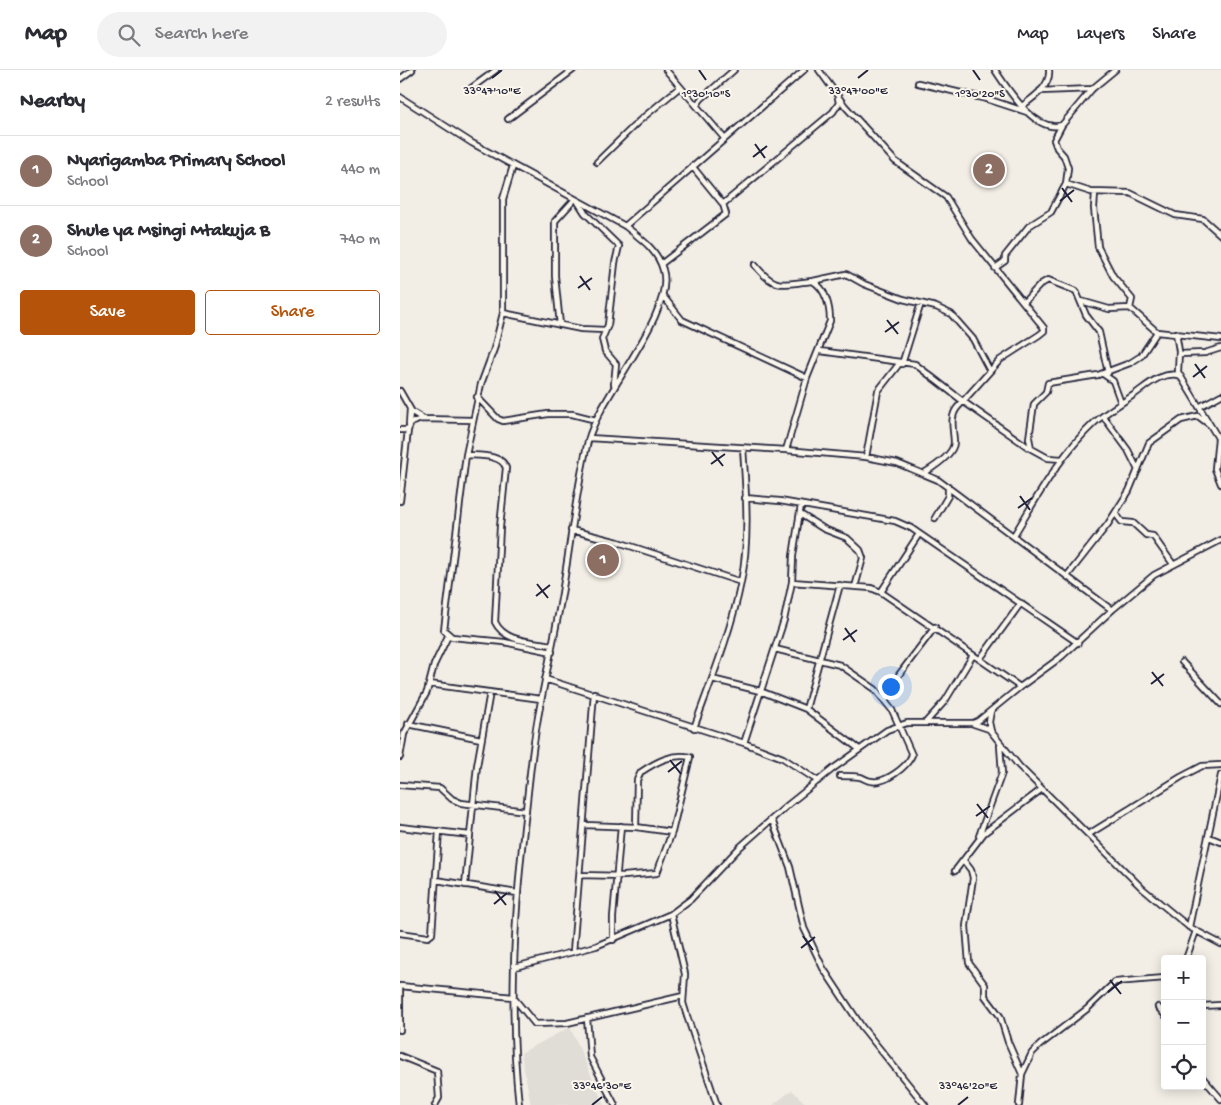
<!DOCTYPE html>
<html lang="en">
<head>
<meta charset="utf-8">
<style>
	body { margin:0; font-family:"Gochi Hand",sans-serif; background:#f2f2f3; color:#2b2b33 }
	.controls { position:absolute; right:15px; bottom:15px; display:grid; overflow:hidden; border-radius:5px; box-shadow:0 2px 12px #0003 }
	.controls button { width:45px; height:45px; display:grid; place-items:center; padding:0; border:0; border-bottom:1px solid #e1e1e2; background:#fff; color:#2b2b33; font:25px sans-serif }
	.you { position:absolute; left:490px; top:616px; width:18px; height:18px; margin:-12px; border:4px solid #fff; border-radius:50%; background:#1a73e8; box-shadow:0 0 0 8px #1a73e833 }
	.badge { display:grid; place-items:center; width:32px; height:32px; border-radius:50%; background:#b45309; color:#fff; font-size:16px; font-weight:700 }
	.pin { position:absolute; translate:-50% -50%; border:2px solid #fff; box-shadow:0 1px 5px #0006 }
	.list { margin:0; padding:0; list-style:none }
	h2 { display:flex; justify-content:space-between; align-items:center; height:65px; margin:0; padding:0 20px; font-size:21px }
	h2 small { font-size:16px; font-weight:400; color:#7c7c81 }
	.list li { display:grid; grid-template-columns:32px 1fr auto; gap:15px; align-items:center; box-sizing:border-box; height:70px; padding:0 20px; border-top:1px solid #e1e1e2 }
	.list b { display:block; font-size:19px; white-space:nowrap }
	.list p { margin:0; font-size:16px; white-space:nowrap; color:#7c7c81 }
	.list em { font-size:16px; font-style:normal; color:#7c7c81 }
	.actions { display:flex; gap:10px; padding:15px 20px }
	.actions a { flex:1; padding:11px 0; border:1px solid #b45309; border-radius:5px; text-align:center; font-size:18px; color:#b45309 }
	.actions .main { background:#b45309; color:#fff }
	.icon { flex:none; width:28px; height:28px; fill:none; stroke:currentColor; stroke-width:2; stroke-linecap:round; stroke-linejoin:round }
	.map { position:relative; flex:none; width:821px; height:1035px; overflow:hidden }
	header { display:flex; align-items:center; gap:30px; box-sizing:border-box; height:70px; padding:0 25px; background:#fff; border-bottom:1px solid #e1e1e2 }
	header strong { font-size:24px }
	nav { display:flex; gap:28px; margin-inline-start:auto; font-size:18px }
	.search { width:350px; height:45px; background:#f2f2f3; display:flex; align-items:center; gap:12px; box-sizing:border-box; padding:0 18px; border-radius:28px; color:#7c7c81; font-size:19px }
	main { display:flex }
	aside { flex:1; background:#fff }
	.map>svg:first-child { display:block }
	.built { fill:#e0dcd6 }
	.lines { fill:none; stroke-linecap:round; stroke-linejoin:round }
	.minor-casing { stroke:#22223b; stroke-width:8 }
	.minor { stroke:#fbf7ec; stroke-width:4.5 }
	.ticks { fill:none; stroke:#22223b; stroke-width:2 }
	.ticks-label { font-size:12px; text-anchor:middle; fill:#22223b; stroke:#fbf7ec; stroke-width:4; stroke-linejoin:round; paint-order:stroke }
</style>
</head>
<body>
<header>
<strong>Map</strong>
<div class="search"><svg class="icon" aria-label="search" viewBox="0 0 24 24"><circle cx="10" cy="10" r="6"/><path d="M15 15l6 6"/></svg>Search here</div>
<nav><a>Map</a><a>Layers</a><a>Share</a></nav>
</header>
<main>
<aside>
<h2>Nearby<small>2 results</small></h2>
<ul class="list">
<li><span class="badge" style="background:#8d6e63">1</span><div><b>Nyarigamba Primary School</b><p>School</p></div><em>440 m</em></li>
<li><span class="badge" style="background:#8d6e63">2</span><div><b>Shule ya Msingi Mtakuja B</b><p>School</p></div><em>740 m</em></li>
</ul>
<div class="actions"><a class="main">Save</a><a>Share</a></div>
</aside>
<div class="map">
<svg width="821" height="1035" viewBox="0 0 821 1035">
	<rect width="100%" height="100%" fill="#f2eee5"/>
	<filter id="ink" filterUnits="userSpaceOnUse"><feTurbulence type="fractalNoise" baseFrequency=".02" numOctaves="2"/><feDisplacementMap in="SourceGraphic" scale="10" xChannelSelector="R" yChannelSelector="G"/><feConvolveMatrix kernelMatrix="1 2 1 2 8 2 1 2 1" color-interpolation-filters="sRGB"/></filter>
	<g filter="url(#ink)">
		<!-- built -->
		<path class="built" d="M170,957L204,1035H131L121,983Z
			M392,1020L407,1035H373Z"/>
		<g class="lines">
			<defs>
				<path id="minor" d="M266,0L324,68
					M419,0L445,36L495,91L546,127L572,169L644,258V261L639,265L600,290L557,338C549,348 554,361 554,373C553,385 534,397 524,403
					M595,0C608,19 635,64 662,55L692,19L715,0
					M0,9L12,0
					M518,13L587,29L627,42
					M70,19L96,0
					M640,21L692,19
					M0,27L72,73L225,156C240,168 258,180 263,200C276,242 200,324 188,371C175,425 170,480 160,535C153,574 144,613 137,653C131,688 128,723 124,758C114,850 109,943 119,1035
					M297,35L301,29L334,0
					M622,36C633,28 651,16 649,0
					M108,49L173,0
					M197,92L239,51L280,17
					M113,96L103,129V243L94,279L81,314L66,385L44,560L52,567L104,572L152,582
					M666,114L691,122L730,123L775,145L803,149L821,165
					M695,123L694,138L698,177L713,206L732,229L730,238
					M178,132L185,143L219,176L215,193L208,255L202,269L205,281L216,294L214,314
					M323,134L433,42L439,33L438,28
					M225,156L404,0
					M261,194L326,144L323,134L292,96
					M355,195C376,222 385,213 413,211C426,219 430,237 430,251L407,308L386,380
					M595,198L605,191V186L629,156L651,142L666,114L668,98L664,86L657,78L654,70L662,55
					M413,211L446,204L464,214L503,229L536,237L551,244L573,269L590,301
					M263,226L282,250L407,308
					M681,231L709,239L730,238L757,262
					M624,232L641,214L648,210L676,221L686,245L699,262L708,303
					M103,243L181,259L205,260
					M160,255L155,206V151L175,129
					M776,263L779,281L778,302L818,368L815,399L821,414
					M420,281L515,294L564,332L628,377L648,388L662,389
					M779,284L805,283L821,278
					M502,294L521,233
					M703,304L713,311L721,333
					M0,321L12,342L22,348
					M77,327L98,349L103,351L148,344H172L196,350
					M799,337L821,325
					M703,346L728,380L738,400
					M9,355L10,339
					M0,360H8
					M189,368L386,380L466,387L497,393L538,410L712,540
					M631,378L629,368L634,334L646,322L648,313L698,305L730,293L741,286L757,262L821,269
					M66,385C78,386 102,384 106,398L100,457L95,552C105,573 133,571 152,575
					M466,387L478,321L499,294
					M345,428L380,431L495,451L511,458L678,573
					M0,431L8,360L11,353L21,349L73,350
					M715,443L722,452L733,453L746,465L753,466L773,494
					M400,444L424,459L447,468L460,480L463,488L455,517
					M535,448L548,426V416
					M171,460L218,472L341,512
					M614,465C638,426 660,385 694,353C706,342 722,333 735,324C749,314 761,302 779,305
					M667,506L708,454L729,421L749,373L781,350L798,346L810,355
					M392,512L471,518L481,522L620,617
					M481,522L519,464
					M375,579L440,595L475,619L492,640L512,685C507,697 485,714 471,711C467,711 464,708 460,707C454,706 447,706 440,706
					M580,589L621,533
					M782,592L821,634
					M145,609L344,673L383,688L418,711
					M312,609L360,621L406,639L459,679
					M29,614L141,629
					M486,631L489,618L535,557
					M406,639L440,515
					M591,641L589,652L591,661
					M526,652L545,631L573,585
					M8,654L81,669
					M574,654L589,659L619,696L743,819L789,857L821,874
					M294,658C311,611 331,562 341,512C350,469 346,422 343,378
					M344,673L384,550L392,512L393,486L401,435
					M0,687L4,664L27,622L34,595L48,566
					M0,715L40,718L52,729L61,733L126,741
					M372,750L390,797L404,858L423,898L462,957L525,1035
					M185,755L236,757L272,762
					M0,757L70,765
					M689,764L781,707L802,696L821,695
					M579,766L602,703L600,676
					M809,767L821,772
					M564,791L571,800L573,808L566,856L569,893L585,915V926L600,946L608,972L622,1004
					M555,801L584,763L642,719
					M180,805L224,806L257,803L272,762L290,687C272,683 256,692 241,702L237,710L236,757
					M36,810L117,823
					M65,815L77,696L90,622
					M271,844L285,904L283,933L287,946L317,1035
					M789,857L821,705
					M0,863L28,867L32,864L39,761
					M213,870V847L221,756
					M173,882L194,623
					M786,889L796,861
					M115,897L196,876L271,844L291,829L340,777L389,734L434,698L487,660L507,653H573L578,651L620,617L661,587L712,540L754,505L821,470
					M0,916L113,927L135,954L167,953L283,926
					M802,936L821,935
					M758,937L765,945
					M187,948L190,987L215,1035
					M0,960V916
					M0,986L37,1001L39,1028L35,1035
					M802,1007L821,1029
					M619,1035L622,1004L632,983L640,975L687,939L715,912L765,908"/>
			</defs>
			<!-- minor casing -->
			<use href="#minor" class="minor-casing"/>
			<!-- minor -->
			<use href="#minor" class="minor"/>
		</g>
	</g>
	<!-- ticks -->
	<path class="ticks" d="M299,0L306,10M573,0L580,10M92,8L102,0M458,8L468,0M355,74L365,88M353,87L367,76M662,118L672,132M660,131L674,120M180,206L190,220M178,218L192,208M487,250L498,264M485,262L499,252M795,294L805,308M793,307L807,296M312,382L323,396M311,394L325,384M620,426L630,440M618,438L632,428M137,514L148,528M136,526L150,515M445,558L455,572M443,570L457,560M752,602L763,616M751,614L764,604M270,690L281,704M268,702L282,691M577,734L588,748M576,746L590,736M95,821L106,835M94,834L107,823M403,866L413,880M401,878L415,867M710,910L721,924M708,922L722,911M192,1035L202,1027M558,1035L568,1027"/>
	<g class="ticks-label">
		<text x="458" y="24">33°47'00"E</text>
		<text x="92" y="24">33°47'10"E</text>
		<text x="306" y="27">1°30'10"S</text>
		<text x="580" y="27">1°30'20"S</text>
		<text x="202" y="1019">33°46'30"E</text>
		<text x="568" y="1019">33°46'20"E</text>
	</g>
</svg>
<div class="controls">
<button>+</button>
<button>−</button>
<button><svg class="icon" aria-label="locate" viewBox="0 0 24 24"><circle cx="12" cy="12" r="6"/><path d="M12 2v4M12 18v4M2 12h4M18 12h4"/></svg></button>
</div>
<div class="you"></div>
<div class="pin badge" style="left:203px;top:490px;background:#8d6e63">1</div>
<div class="pin badge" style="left:589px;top:100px;background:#8d6e63">2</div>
</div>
</main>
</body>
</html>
